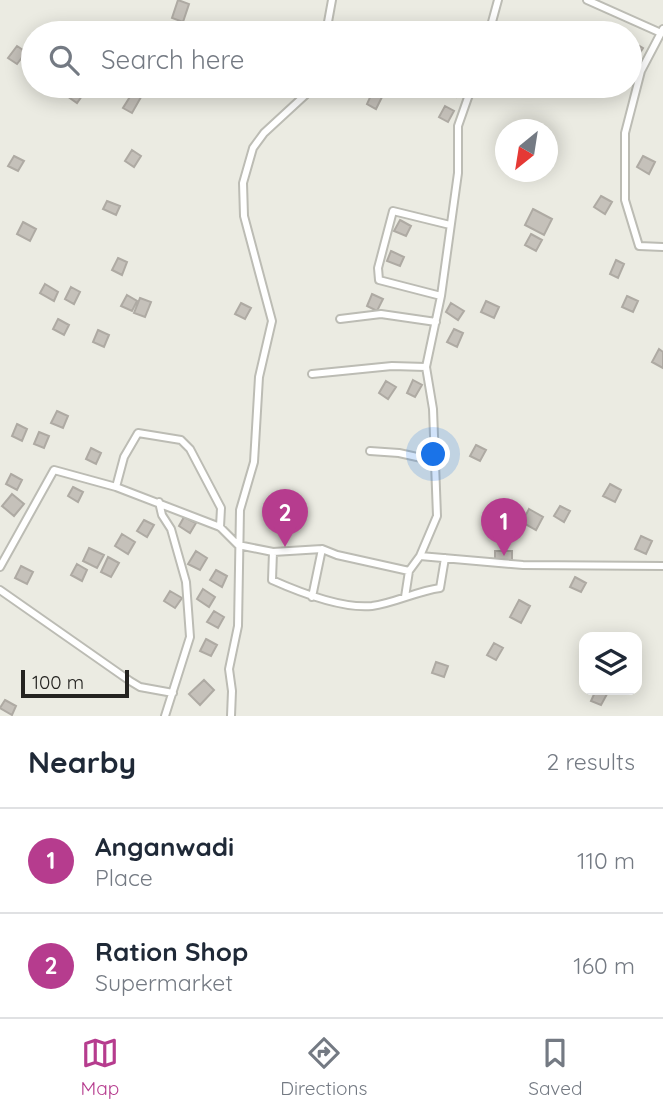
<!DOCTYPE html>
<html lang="en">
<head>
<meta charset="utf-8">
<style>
	body { margin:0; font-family:Quicksand,sans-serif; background:#f2f2f3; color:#1f2937 }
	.controls { position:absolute; right:21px; bottom:21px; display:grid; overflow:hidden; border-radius:14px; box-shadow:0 4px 18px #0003 }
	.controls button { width:63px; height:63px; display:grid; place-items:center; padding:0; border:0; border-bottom:2px solid #e0e1e3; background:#fff; color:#1f2937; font:35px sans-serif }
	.compass { position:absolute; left:495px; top:119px; width:63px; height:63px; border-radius:50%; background:#fff; box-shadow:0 4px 18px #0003; rotate:210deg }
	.scale { position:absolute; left:21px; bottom:18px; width:108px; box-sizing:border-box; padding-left:7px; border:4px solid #242320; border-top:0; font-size:19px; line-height:24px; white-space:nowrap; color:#242320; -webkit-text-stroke:5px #ebebe2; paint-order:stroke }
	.you { position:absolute; left:434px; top:455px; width:24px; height:24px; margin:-18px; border:5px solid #fff; border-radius:50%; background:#1a73e8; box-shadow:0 0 0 10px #1a73e833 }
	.badge { display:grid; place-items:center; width:46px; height:46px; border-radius:50%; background:#b63c8e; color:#fff; font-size:23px; font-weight:700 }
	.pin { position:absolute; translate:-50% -58px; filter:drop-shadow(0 2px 4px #0008) }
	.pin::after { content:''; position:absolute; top:37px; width:24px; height:21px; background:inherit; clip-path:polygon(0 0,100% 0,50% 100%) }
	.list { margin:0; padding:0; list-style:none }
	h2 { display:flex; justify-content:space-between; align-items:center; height:91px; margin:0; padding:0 28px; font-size:30px }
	h2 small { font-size:23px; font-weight:400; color:#747a83 }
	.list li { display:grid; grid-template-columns:46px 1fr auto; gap:21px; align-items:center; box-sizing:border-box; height:105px; padding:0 28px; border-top:2px solid #e0e1e3 }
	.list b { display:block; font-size:26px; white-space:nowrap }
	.list p { margin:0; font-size:23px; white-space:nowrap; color:#747a83 }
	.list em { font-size:23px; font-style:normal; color:#747a83 }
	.icon { flex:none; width:38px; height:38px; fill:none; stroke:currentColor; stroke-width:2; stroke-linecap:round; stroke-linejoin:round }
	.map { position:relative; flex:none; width:663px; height:716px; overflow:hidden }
	.search { position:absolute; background:#fff; box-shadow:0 4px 18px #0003; left:21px; right:21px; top:21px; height:77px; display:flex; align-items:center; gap:18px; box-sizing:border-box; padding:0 24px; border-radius:38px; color:#747a83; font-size:26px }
	.sheet { height:301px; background:#fff }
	nav { display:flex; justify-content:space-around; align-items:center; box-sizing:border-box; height:98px; border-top:2px solid #e0e1e3; background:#fff; font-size:19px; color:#747a83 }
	nav a { display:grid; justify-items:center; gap:4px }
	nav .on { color:#b63c8e }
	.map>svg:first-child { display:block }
	.building { fill:#c5c1ba; stroke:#aeaaa3; stroke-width:2 }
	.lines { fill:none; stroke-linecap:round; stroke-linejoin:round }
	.street-casing { stroke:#bcbcb4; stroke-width:10 }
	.street { stroke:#fff; stroke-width:6 }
</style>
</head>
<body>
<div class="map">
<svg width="663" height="716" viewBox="0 0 663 716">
	<rect width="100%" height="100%" fill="#ebebe2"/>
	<!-- building -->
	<path class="building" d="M178,0L189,4L183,22L172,18Z
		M633,42L643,48L636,59L630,55Z
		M17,46L26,52L17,64L8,58Z
		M74,86L84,93L77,103L67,96Z
		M445,86H463L456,97L443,90Z
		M133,92L141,97L132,113L123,108Z
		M372,93L382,97L376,109L367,104Z
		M445,106L454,111L448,122L439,117Z
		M132,150L141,156L134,167L125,161Z
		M14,156L24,161L18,171L8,166Z
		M643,156L655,162L649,174L637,167Z
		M601,196L612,202L605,214L594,207Z
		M107,201L120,206L116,215L103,209Z
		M533,209L552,219L544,235L525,225Z
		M400,220L411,226L406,236L394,231Z
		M23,222L36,229L30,241L17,234Z
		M531,234L542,240L536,251L525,245Z
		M391,251L404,257L400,266L387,261Z
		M118,258L127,262L122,275L112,270Z
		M616,260L624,264L618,278L610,274Z
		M45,284L58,292L54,301L40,293Z
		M71,287L80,292L74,304L65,299Z
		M372,294L383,299L377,311L367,306Z
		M127,295L137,301L132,311L121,306Z
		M627,296L638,301L633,312L622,307Z
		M140,298L151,302L145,317L134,313Z
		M486,301L499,307L494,318L481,312Z
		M241,303L251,308L245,319L235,314Z
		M451,303L464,311L458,320L446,312Z
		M58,319L69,325L64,335L53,329Z
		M454,329L463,333L457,347L447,342Z
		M98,330L109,335L104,347L93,342Z
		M659,349L663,352V368L652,362Z
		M413,380L422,385L415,397L407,393Z
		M386,381L396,387L388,399L379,393Z
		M57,411L68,416L63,428L51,423Z
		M17,424L27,429L22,441L12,436Z
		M39,432L49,436L44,448L34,444Z
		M476,445L486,450L480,461L470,456Z
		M91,448L101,453L96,464L86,459Z
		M11,474L22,480L17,490L6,484Z
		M610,484L621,490L615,502L603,496Z
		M73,487L83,492L78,502L68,496Z
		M12,494L24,504L14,516L2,506Z
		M560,506L570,511L564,522L554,516Z
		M529,509L543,517L536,530L522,522Z
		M184,517L196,523L190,533L179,526Z
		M144,520L154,525L147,537L137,531Z
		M122,534L135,542L128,554L115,546Z
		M641,536L652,541L646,554L635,549Z
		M89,548L104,555L97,568L83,561Z
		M196,551L207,558L200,570L188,564Z
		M495,551H512V561L495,560Z
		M108,557L119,563L111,577L101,572Z
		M77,564L87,570L82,581L71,575Z
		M21,566L33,572L27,584L15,578Z
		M216,570L227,576L222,587L210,580Z
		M575,577L586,583L581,592L570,587Z
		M203,589L215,597L209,607L197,599Z
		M170,591L182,598L175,608L164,601Z
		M519,600L530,606L521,623L510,617Z
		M214,611L224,617L218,628L207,622Z
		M206,639L217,645L211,656L200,651Z
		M494,643L503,648L496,660L487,655Z
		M436,662L448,666L444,677L432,673Z
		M204,680L214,690L200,705L189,694Z
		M596,690L607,694L601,705L591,701Z
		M5,700L16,706L12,715L0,708Z"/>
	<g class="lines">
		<defs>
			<path id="street" d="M587,0L661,33
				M663,29L641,71L625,133V200L639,246L663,247
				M326,33L332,0
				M489,33L498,0
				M441,296L379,280L378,268L393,211L450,225
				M340,319L381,314L436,322
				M312,374L392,366L426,367
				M370,451L399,453L435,461
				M116,487L124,457L138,433L181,440L190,449L221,508L220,527
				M159,502L162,515L171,529L186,582L190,637L165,716
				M273,552L272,580C299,592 341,609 372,606C395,603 417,591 440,588L445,558
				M420,556L437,516L433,409L426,367L441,296L458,173V126L472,86
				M0,567L54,470L116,487L220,527L238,545L273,552L322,549L337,555L409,571L420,556L523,565L663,566
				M0,590L130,681L140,687L173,693
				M312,597L322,549
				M405,597L409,571
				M231,716L232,691L229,669L238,626L240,510L254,462L259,377L272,321L244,216L243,183L253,148L264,133L315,86"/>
		</defs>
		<!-- street casing -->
		<use href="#street" class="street-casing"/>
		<!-- street -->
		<use href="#street" class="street"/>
	</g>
</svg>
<div class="controls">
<button><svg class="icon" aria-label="layers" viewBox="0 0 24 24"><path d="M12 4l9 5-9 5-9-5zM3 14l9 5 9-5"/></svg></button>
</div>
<svg class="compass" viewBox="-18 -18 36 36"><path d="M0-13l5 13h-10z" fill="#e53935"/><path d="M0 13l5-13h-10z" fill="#747a83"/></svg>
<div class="scale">100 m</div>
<div class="you"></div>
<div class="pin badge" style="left:504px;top:556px">1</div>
<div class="pin badge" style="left:285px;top:547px">2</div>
<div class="search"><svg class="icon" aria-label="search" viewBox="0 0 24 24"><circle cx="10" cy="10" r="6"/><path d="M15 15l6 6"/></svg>Search here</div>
</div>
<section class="sheet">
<h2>Nearby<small>2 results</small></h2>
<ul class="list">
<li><span class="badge">1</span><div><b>Anganwadi</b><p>Place</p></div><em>110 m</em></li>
<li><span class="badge">2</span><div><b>Ration Shop</b><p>Supermarket</p></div><em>160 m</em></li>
</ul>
</section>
<nav>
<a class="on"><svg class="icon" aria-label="map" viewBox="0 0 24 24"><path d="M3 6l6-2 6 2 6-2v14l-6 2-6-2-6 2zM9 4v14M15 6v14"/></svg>Map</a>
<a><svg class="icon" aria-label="directions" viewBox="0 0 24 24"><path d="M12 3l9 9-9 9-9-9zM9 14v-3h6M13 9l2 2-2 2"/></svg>Directions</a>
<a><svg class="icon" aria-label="saved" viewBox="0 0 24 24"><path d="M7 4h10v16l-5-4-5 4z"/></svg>Saved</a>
</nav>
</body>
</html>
